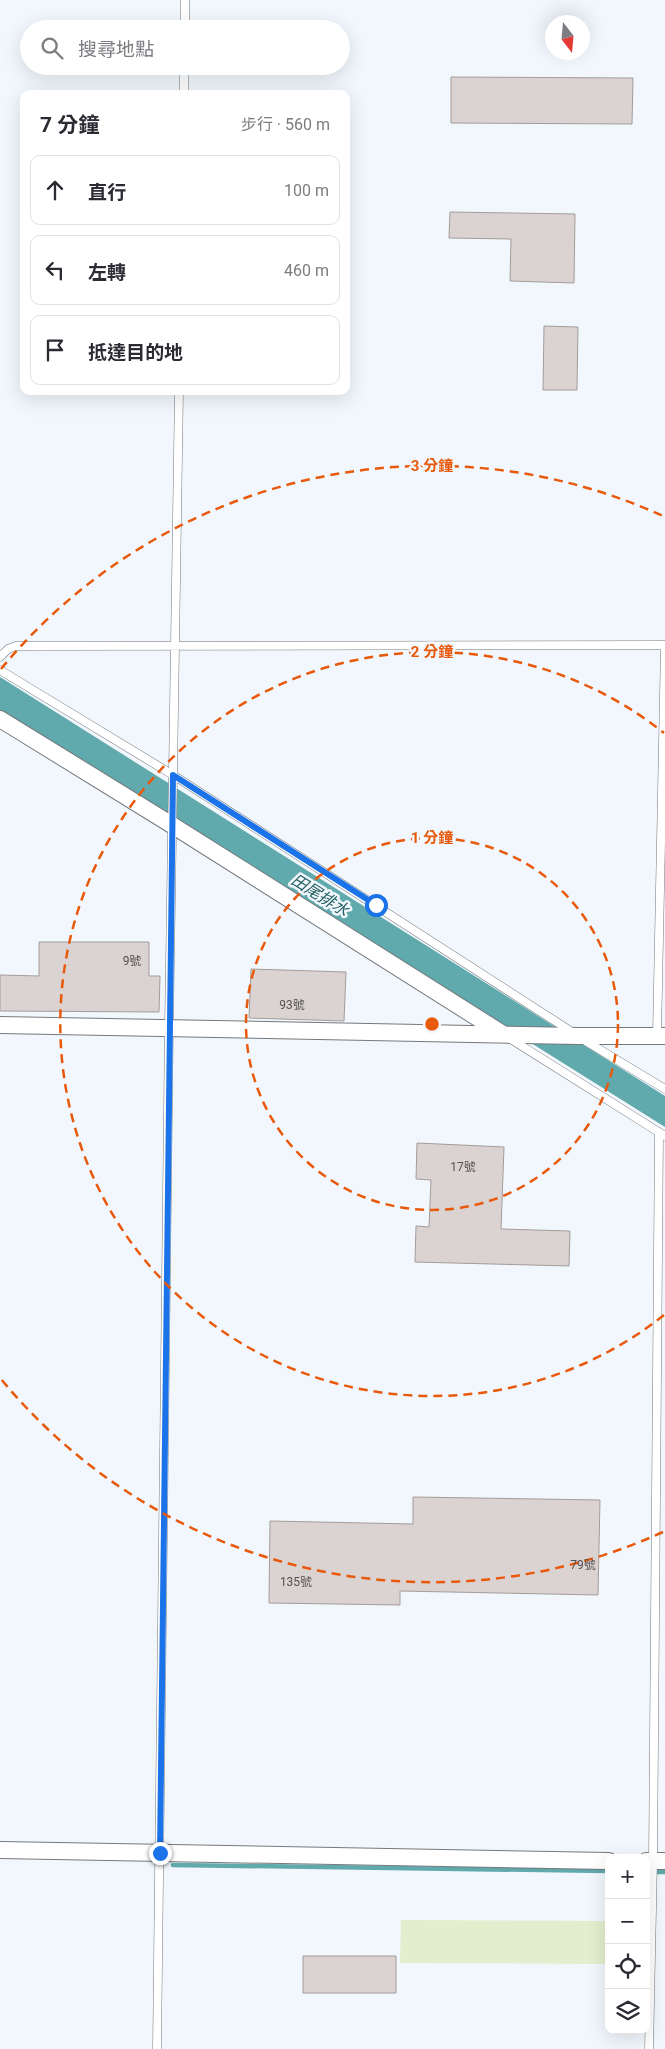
<!DOCTYPE html>
<html lang="zh-TW">
<head>
<meta charset="utf-8">
<style>
	body { margin:0; font-family:Roboto,"Noto Sans TC",sans-serif; background:#f7f7f7; color:#2b2b33 }
	.controls { position:absolute; right:15px; bottom:15px; display:grid; overflow:hidden; border-radius:10px; box-shadow:0 5px 20px #0002 }
	.controls button { width:45px; height:45px; display:grid; place-items:center; padding:0; border:0; border-bottom:1px solid #e1e1e2; background:#fff; color:#2b2b33; font:25px sans-serif }
	.compass { position:absolute; left:545px; top:15px; width:45px; height:45px; border-radius:50%; background:#fff; box-shadow:0 5px 20px #0002; rotate:164deg }
	.stop { position:absolute; width:15px; height:15px; margin:-11px; border:4px solid #1a73e8; border-radius:50%; background:#fff }
	.stop.end { background:#1a73e8; border-color:#fff; box-shadow:0 1px 5px #0008 }
	.list { margin:0; padding:0; list-style:none }
	h2 { display:flex; justify-content:space-between; align-items:center; height:65px; margin:0; padding:0 20px; font-size:21px }
	h2 small { font-size:16px; font-weight:400; color:#7c7c81 }
	.list li { display:grid; grid-template-columns:32px 1fr auto; gap:15px; align-items:center; box-sizing:border-box; height:70px; margin:0 10px 10px; padding:0 10px; border:1px solid #e1e1e2; border-radius:10px }
	.list b { display:block; font-size:19px; white-space:nowrap }
	.list em { font-size:16px; font-style:normal; color:#7c7c81 }
	.icon { flex:none; width:28px; height:28px; fill:none; stroke:currentColor; stroke-width:2; stroke-linecap:round; stroke-linejoin:round }
	.map { position:relative; flex:none; width:665px; height:2049px; overflow:hidden }
	.search { position:absolute; background:#fff; box-shadow:0 5px 20px #0002; left:20px; top:20px; width:330px; height:55px; display:flex; align-items:center; gap:12px; box-sizing:border-box; padding:0 18px; border-radius:28px; color:#7c7c81; font-size:19px }
	.panel { position:absolute; background:#fff; box-shadow:0 5px 20px #0002; left:20px; top:90px; width:330px; height:305px; border-radius:10px }
	.map>svg:first-child { display:block }
	.green { fill:#e3eece }
	.water { fill:#60a9ac }
	.lines { fill:none; stroke-linecap:round; stroke-linejoin:round }
	.stream { stroke:#60a9ac; stroke-width:4.5 }
	.building { fill:#dbd3d1; stroke:#a39c9a }
	.service-casing { stroke:#74797d; stroke-width:9 }
	.minor-casing { stroke:#74797d; stroke-width:18 }
	.service { stroke:#fff; stroke-width:8 }
	.minor { stroke:#fff; stroke-width:16 }
	.route { stroke:#1a73e8; stroke-width:6 }
	.ring { fill:none; stroke:#e8590c; stroke-width:2.5; stroke-dasharray:9 6 }
	.labels { text-anchor:middle; dominant-baseline:central; stroke-width:5; stroke-linejoin:round; paint-order:stroke }
	.number-label { font-size:12px; fill:#525152 }
	.water-label { font-size:16px; font-style:italic; fill:#246163; stroke:#f1f7fc }
	.centre { fill:#e8590c; stroke:#f1f7fc; stroke-width:2.5 }
	.ring-label { font-size:15px; text-anchor:middle; font-weight:bold; fill:#e8590c; stroke:#f1f7fc; stroke-width:5; stroke-linejoin:round; paint-order:stroke }
</style>
</head>
<body>
<div class="map">
<svg width="665" height="2049" viewBox="0 0 665 2049">
	<rect width="100%" height="100%" fill="#f1f7fc"/>
	<!-- green -->
	<path class="green" d="M401,1920L609,1921V1964L400,1963Z"/>
	<!-- water -->
	<path class="water" d="M0,677L665,1096V1127L0,710Z"/>
	<g class="lines">
		<!-- stream -->
		<path class="stream" d="M173,1865L609,1871
			M646,1872H665"/>
	</g>
	<!-- building -->
	<path class="building" d="M451,77L633,78L632,124L451,123Z
		M450,212L575,214L574,283L510,281L511,239L449,238Z
		M544,326L578,327L577,390H543Z
		M39,942H149V976H160L159,1012L0,1011V975L39,976Z
		M251,969L346,972L344,1021L249,1018Z
		M417,1143L504,1147L501,1229L570,1231L569,1266L415,1262L416,1226L429,1227L431,1180L416,1179Z
		M413,1497L600,1500L598,1595L400,1591V1605L269,1603L270,1521L413,1524Z
		M303,1956H396V1993H303Z"/>
	<g class="lines">
		<defs>
			<path id="service" d="M185,29V0
				M184,94V66
				M0,657L8,649L16,646L665,645
				M0,670L173,775L572,1032
				M657,1035L665,647
				M509,1038L665,1136
				M584,1040L665,1089
				M157,2049L169,1027L179,391
				M649,2049L653,1861L659,1132"/>
			<path id="minor" d="M0,719L172,825L503,1034
				M0,1025L578,1036H665
				M0,1850L609,1861
				M646,1861H665"/>
		</defs>
		<!-- service casing -->
		<use href="#service" class="service-casing"/>
		<!-- minor casing -->
		<use href="#minor" class="minor-casing"/>
		<!-- service -->
		<use href="#service" class="service"/>
		<!-- minor -->
		<use href="#minor" class="minor"/>
	</g>
	<g class="lines">
		<!-- route -->
		<path class="route" d="M160,1853L173,775L376,905"/>
	</g>
	<!-- distance rings -->
	<g class="ring">
		<circle cx="432" cy="1024" r="186"/>
		<path d="M664 1315A372 372 0 1 1 664 733"/>
		<path d="M663 1532A558 558 0 0 1 1 1379M1 669A558 558 0 0 1 663 516"/>
	</g>
	<g class="labels">
		<!-- number labels -->
		<g class="number-label">
			<text x="132" y="961">9號</text>
			<text x="292" y="1005">93號</text>
			<text x="463" y="1167">17號</text>
			<text x="583" y="1565">79號</text>
			<text x="296" y="1582">135號</text>
		</g>
		<!-- water labels -->
		<g class="water-label">
			<text transform="translate(320 895) rotate(32)">田尾排水</text>
		</g>
	</g>
	<circle cx="432" cy="1024" r="8" class="centre"/>
	<g class="ring-label">
		<text x="432" y="471">3 分鐘</text>
		<text x="432" y="657">2 分鐘</text>
		<text x="432" y="843">1 分鐘</text>
	</g>
</svg>
<div class="controls">
<button>+</button>
<button>−</button>
<button><svg class="icon" aria-label="locate" viewBox="0 0 24 24"><circle cx="12" cy="12" r="6"/><path d="M12 2v4M12 18v4M2 12h4M18 12h4"/></svg></button>
<button><svg class="icon" aria-label="layers" viewBox="0 0 24 24"><path d="M12 4l9 5-9 5-9-5zM3 14l9 5 9-5"/></svg></button>
</div>
<svg class="compass" viewBox="-18 -18 36 36"><path d="M0-13l5 13h-10z" fill="#e53935"/><path d="M0 13l5-13h-10z" fill="#7c7c81"/></svg>
<div class="stop" style="left:376px;top:905px"></div>
<div class="stop end" style="left:160px;top:1853px"></div>
<div class="search"><svg class="icon" aria-label="search" viewBox="0 0 24 24"><circle cx="10" cy="10" r="6"/><path d="M15 15l6 6"/></svg>搜尋地點</div>
<section class="panel">
<h2>7 分鐘<small>步行 · 560 m</small></h2>
<ul class="list">
<li><svg class="icon" aria-label="ahead" viewBox="0 0 24 24"><path d="M12 20V5M6 11l6-6 6 6"/></svg><div><b>直行</b></div><em>100 m</em></li>
<li><svg class="icon" aria-label="left" viewBox="0 0 24 24"><path d="M17 20v-9H6M10 6l-5 5 5 5"/></svg><div><b>左轉</b></div><em>460 m</em></li>
<li><svg class="icon" aria-label="arrive" viewBox="0 0 24 24"><path d="M6 21V4h12l-3 4 3 4H6"/></svg><div><b>抵達目的地</b></div></li>
</ul>
</section>
</div>
</body>
</html>
